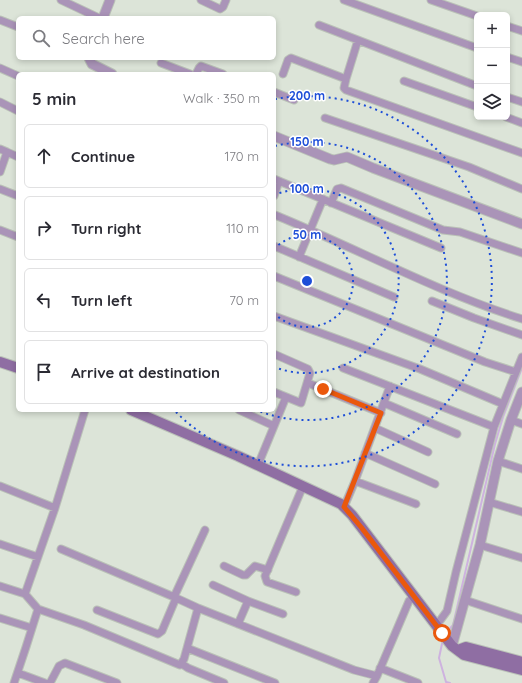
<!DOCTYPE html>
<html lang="en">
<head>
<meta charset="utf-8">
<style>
	body { margin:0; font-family:Quicksand,sans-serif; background:#f2f2f3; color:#2b2b33 }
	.controls { position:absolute; right:12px; top:12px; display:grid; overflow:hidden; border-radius:6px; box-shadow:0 2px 6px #0003 }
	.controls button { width:36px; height:36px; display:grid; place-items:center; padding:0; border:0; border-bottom:1px solid #e1e1e2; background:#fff; color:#2b2b33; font:20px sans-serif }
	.stop { position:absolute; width:12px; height:12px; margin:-9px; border:3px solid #ea580c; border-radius:50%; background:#fff }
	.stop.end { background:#ea580c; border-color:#fff; box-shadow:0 1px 4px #0008 }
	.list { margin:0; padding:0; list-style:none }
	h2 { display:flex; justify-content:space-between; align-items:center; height:52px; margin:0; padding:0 16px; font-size:17px }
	h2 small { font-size:13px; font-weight:400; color:#7c7c81 }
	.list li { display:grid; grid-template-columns:26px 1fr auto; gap:12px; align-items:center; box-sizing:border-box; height:64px; margin:0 8px 8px; padding:0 8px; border:1px solid #e1e1e2; border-radius:6px }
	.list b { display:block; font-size:15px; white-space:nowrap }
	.list em { font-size:13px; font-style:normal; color:#7c7c81 }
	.icon { flex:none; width:22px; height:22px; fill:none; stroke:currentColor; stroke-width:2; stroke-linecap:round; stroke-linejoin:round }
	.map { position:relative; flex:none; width:522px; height:683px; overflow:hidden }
	.search { position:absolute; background:#fff; box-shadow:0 2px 6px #0003; left:16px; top:16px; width:260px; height:44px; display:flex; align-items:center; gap:10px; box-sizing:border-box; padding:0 14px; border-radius:6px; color:#7c7c81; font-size:15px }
	.panel { position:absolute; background:#fff; box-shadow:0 2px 6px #0003; left:16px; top:72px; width:260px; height:340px; border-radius:6px }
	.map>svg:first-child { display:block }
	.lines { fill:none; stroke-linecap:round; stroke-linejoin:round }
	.stream { stroke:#ceb2df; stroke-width:2 }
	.minor-casing { stroke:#bac1b7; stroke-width:9 }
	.tertiary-casing { stroke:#bac1b7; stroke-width:11 }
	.secondary-casing { stroke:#bac1b7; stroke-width:12 }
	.minor { stroke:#aa94b8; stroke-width:7 }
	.tertiary { stroke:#aa94b8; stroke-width:9 }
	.secondary { stroke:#8f6ea3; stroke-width:10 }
	.route { stroke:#ea580c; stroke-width:5 }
	.ring { fill:none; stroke:#1d4ed8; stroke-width:2; stroke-dasharray:2 4 }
	.centre { fill:#1d4ed8; stroke:#fff; stroke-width:2 }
	.ring-label { font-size:12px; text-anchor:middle; font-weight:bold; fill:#1d4ed8; stroke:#fff; stroke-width:3; stroke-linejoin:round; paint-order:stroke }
</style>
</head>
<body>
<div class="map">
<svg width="522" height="683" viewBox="0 0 522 683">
	<rect width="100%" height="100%" fill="#dce4d8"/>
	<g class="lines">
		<!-- stream -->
		<path class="stream" d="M446,633L453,625L495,444L503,417L522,368
			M443,639L439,658L446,682L450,683"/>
		<defs>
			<path id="minor" d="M61,0L99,18
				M201,0L220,9L223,7L226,0
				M344,0L477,48
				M431,0L477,16
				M0,20L18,27
				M319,25L477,86
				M507,26L522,31
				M358,40L346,79L344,88L346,90L522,153
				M507,57L522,62
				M161,63L190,74
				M0,68L18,76
				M196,74L199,68L201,66L223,74
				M283,74L288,60L291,58L346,79
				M404,81L477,107
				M274,92L294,100
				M507,97L522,102
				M0,102L18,111
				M506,117L522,123
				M325,118L469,167L522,189
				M0,149L7,152L0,172
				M7,152L18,157
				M274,179L441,248
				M0,189L18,196
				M274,196L279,181
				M331,203L337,189L341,188L443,230L460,232L522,253
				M275,215C358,249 437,292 522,319
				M0,230L18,237
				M274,246L394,297
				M299,257L323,199
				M274,276L485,362L516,372
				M432,301L474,318L522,335
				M274,316L420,369L503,404
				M274,354L308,369L310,373L301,403L274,392
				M343,368L494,427
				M308,383L381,413
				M384,403L457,434
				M239,410L274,426
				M511,420L522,424
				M375,428L428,452
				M365,453L435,484
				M498,461L522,469
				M258,465L286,397
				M355,481L416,504
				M0,486L55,508
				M489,502L522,512
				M344,507L355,481L390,386
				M205,530L174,597L198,608L354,670L377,676
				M0,544L38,557
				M480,545L522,558
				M61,549L174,597
				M224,566L243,575H246L255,566L268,570
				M213,585L248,601L283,614
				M0,586L25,594
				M296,592L267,582L265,576L303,486
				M465,600L522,619
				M38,609L84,625L180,665L184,659L198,608
				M97,610L158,634L162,631L176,598
				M0,618L32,628
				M238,624L248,601
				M436,626L447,611L456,572L494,427L522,357
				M187,648L275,683
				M182,664L188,668L224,683
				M380,668L418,683
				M18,673L45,683
				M14,683L26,647L38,609L25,594L55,508L85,410
				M50,683L59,666L65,663L117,683
				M373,683L377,676L409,601L415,596"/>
			<path id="tertiary" d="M103,18L110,0
				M89,58L92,64L112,74
				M274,136L330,159L334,160L347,157L373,168L522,224
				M452,646L480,545L498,461L511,420L522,392"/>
			<path id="secondary" d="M0,362L18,368
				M131,410L238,456L341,504L352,515L452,646L464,655L522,670
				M458,650L466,647L522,662"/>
		</defs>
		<!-- minor casing -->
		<use href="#minor" class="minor-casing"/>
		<!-- tertiary casing -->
		<use href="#tertiary" class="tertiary-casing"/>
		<!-- secondary casing -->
		<use href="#secondary" class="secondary-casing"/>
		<!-- minor -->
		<use href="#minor" class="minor"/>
		<!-- tertiary -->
		<use href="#tertiary" class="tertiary"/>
		<!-- secondary -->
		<use href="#secondary" class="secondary"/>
	</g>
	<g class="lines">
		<!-- route -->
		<path class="route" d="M323,389L381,413L344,507L361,527L442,633"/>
	</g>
	<!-- distance rings -->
	<g class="ring">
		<path d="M274 249A46 46 0 1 1 274 313"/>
		<path d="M274 195A92 92 0 1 1 274 367"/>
		<path d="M275 146A139 139 0 1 1 256 410"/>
		<path d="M275 99A185 185 0 1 1 175 411"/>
	</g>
	<circle cx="307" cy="281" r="6" class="centre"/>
	<g class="ring-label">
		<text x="307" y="100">200 m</text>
		<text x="307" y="146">150 m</text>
		<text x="307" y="193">100 m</text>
		<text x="307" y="239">50 m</text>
	</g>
</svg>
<div class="controls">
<button>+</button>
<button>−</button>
<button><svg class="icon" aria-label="layers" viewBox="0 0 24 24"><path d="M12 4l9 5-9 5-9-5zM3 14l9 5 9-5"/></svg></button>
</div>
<div class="stop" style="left:442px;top:633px"></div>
<div class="stop end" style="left:323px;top:389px"></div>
<div class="search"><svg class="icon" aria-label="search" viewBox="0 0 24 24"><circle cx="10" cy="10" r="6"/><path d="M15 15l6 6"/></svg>Search here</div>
<section class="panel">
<h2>5 min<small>Walk · 350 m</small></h2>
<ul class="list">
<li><svg class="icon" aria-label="ahead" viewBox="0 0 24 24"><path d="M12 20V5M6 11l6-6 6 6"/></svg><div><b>Continue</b></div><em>170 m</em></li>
<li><svg class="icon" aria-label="right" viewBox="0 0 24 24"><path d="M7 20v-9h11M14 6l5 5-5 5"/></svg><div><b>Turn right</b></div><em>110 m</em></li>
<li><svg class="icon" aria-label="left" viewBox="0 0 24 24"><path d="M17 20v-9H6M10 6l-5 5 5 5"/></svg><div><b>Turn left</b></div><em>70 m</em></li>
<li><svg class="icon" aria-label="arrive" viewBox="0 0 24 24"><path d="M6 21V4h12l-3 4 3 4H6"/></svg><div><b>Arrive at destination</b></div></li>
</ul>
</section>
</div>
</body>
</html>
